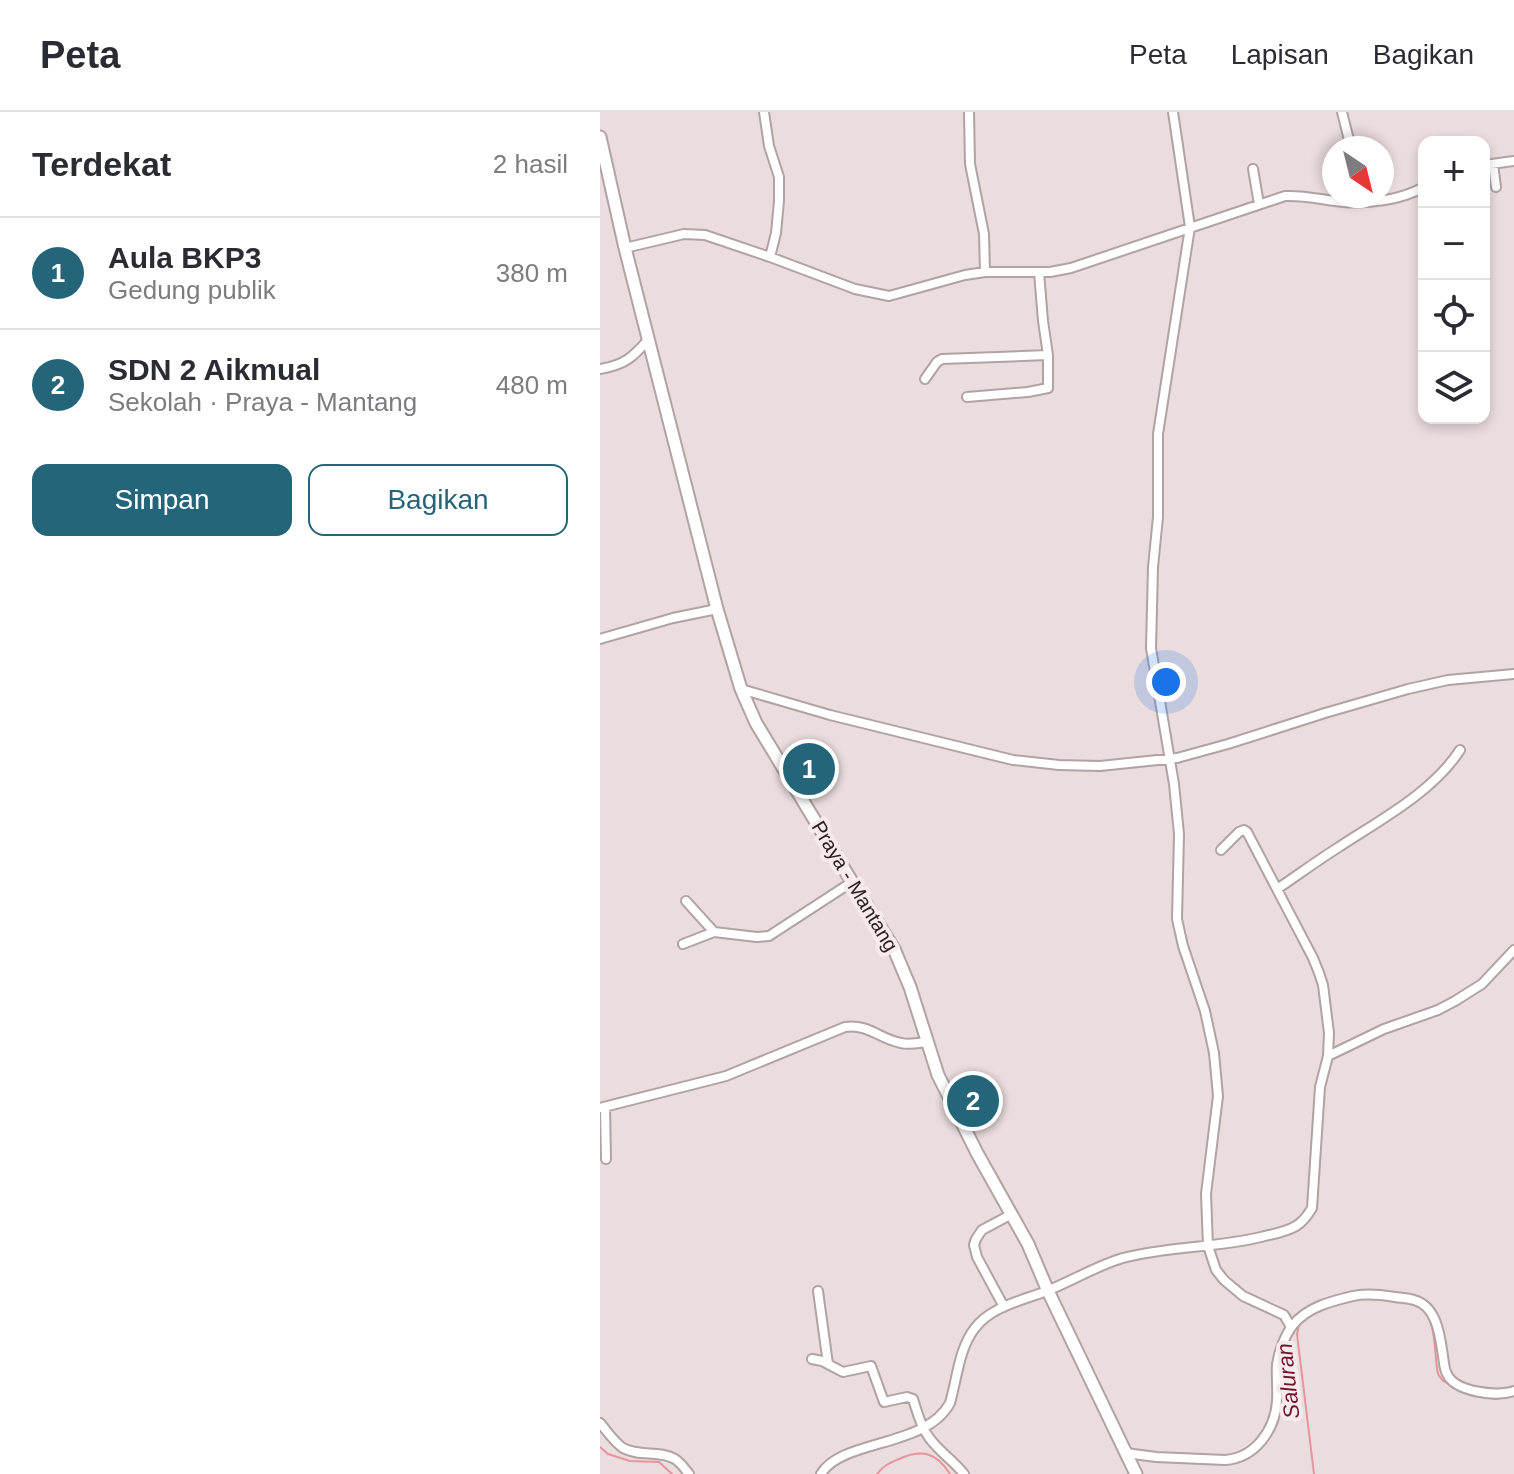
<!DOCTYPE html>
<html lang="id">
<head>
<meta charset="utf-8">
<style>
	body { margin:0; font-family:Arial,sans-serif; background:#f2f2f3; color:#2b2b33 }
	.controls { position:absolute; right:24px; top:24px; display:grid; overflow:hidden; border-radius:16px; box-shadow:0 4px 12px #0003 }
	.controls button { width:72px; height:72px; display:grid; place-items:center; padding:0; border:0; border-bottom:2px solid #e1e1e2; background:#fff; color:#2b2b33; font:40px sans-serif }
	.compass { position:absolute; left:722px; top:24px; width:72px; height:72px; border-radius:50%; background:#fff; box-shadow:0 4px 12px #0003; rotate:145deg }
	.you { position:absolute; left:566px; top:570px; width:28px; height:28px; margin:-20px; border:6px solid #fff; border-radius:50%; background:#1a73e8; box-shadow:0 0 0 12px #1a73e833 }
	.badge { display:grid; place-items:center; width:52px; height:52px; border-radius:50%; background:#25657a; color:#fff; font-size:26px; font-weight:700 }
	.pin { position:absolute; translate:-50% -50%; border:4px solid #fff; box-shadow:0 2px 8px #0006 }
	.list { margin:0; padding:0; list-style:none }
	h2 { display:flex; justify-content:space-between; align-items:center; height:104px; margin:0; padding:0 32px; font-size:34px }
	h2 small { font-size:26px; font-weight:400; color:#7c7c81 }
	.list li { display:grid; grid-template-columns:52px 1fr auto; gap:24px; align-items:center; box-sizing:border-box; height:112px; padding:0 32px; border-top:2px solid #e1e1e2 }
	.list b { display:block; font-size:30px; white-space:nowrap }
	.list p { margin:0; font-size:26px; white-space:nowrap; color:#7c7c81 }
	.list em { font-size:26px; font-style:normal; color:#7c7c81 }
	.actions { display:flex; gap:16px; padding:24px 32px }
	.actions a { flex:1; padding:18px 0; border:2px solid #25657a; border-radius:16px; text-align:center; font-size:28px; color:#25657a }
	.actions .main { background:#25657a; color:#fff }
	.icon { flex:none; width:44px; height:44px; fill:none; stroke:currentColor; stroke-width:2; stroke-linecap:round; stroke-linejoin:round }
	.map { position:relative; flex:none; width:914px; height:1362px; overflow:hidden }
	header { display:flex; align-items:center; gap:48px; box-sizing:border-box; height:112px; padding:0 40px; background:#fff; border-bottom:2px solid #e1e1e2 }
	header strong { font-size:38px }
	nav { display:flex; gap:44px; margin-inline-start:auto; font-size:28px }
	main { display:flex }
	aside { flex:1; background:#fff }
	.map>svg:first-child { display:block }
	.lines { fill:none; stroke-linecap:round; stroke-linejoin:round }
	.stream { stroke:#e6949d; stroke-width:2 }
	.minor-casing { stroke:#b1a2a3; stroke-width:12 }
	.major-casing { stroke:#b1a2a3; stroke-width:15 }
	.minor { stroke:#fff; stroke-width:8 }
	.major { stroke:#fff; stroke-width:11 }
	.labels { text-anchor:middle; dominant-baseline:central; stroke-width:8; stroke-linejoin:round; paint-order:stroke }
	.street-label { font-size:20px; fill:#262021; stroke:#f8e9ea }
	.water-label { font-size:22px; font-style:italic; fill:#72122b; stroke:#f8e9ea }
</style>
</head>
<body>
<header>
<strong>Peta</strong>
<nav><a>Peta</a><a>Lapisan</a><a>Bagikan</a></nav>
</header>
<main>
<aside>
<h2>Terdekat<small>2 hasil</small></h2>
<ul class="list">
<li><span class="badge">1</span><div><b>Aula BKP3</b><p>Gedung publik</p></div><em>380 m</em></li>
<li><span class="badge">2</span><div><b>SDN 2 Aikmual</b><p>Sekolah · Praya - Mantang</p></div><em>480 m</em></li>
</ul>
<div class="actions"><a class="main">Simpan</a><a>Bagikan</a></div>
</aside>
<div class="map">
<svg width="914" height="1362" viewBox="0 0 914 1362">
	<rect width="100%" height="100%" fill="#ebdcdd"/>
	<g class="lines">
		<!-- stream -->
		<path class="stream" d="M805,1190C811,1192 819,1193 823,1198C837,1210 834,1245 838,1262L842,1268L855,1275
			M699,1213L697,1222L714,1362
			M880,1284L896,1287L909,1284
			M0,1335L8,1342L30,1349L59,1350L72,1362
			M277,1362C283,1354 289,1351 299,1347C322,1337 336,1340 350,1362"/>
		<defs>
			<path id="minor" d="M164,0L169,34L179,65V89L176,121L170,145
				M369,0L370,52L384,122L385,160
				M573,0L590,115L558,322V405L553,455L551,536L574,672L579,722L577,807L583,834L605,899L614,941L618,984L606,1082L608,1134L616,1158L624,1168L643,1184L684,1203L691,1215
				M742,0L751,36
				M893,52L896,75
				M884,53L914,49
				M653,57L659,92
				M25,136L84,122L105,123L170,145L255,177L289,184L365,163L385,160H450L471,156L685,84C705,83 723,88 743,90C769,92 801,88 824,75
				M0,257C25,253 33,245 49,227
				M325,267L337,250L342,247L448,243
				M367,285L428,280L448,276V243L443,209L439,160
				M0,527L73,506L117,497
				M141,577L230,603L413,648L459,653L500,654L577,646L628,632L725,601L808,577L848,568L914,562
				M621,738L639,720L644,718L647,720L713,846L719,861L723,873L729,921L728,944
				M677,777C698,763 718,748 739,735C780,708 833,680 860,638
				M86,789L114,820L157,825L169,824L252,770
				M83,832L114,820
				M5,995L6,1047
				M0,996L126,964L245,915C270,912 279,927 301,931C309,933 319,931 327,930
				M218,1179L228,1252
				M404,1195L377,1145L374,1133L376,1127L382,1118L412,1102
				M212,1247L222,1249L243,1260L271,1254L284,1290L307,1285L313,1287C317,1299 320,1313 328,1324C337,1338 353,1348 364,1362
				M0,1311C7,1319 14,1330 23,1336C39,1345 60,1338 75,1347C81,1351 85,1357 89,1362
				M526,1341L556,1345L625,1348C655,1346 675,1318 677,1289C678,1277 676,1264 677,1252C679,1239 685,1223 693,1213C707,1195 732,1189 753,1184C766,1181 782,1183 795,1185C801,1186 808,1186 814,1188C837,1194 840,1224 843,1244C844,1250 844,1257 847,1262C855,1280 897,1285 914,1279
				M221,1362C241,1327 326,1336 350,1291C357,1267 359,1236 375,1216C391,1195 420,1189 444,1180C471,1170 495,1154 523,1146C568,1134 616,1136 661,1125C673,1122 686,1120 696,1114C704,1109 708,1103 712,1096L720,975L728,944L784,917L838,898L855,889L882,872L914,838"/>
			<path id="major" d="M0,25L25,136L117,497L141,577L156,611L249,765L294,837L310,875L338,963L377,1041L428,1132L448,1179L536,1362"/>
		</defs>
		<!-- minor casing -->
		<use href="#minor" class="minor-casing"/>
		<!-- major casing -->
		<use href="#major" class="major-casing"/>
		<!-- minor -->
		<use href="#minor" class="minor"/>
		<!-- major -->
		<use href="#major" class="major"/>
	</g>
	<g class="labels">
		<!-- street labels -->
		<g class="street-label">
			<text transform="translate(255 774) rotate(59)">Praya - Mantang</text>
		</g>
		<!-- water labels -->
		<g class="water-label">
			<text transform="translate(688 1269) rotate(-96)">Saluran</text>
		</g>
	</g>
</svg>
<div class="controls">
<button>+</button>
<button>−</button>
<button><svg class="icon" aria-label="locate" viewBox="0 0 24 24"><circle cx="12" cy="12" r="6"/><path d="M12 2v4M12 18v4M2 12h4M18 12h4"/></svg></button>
<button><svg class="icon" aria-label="layers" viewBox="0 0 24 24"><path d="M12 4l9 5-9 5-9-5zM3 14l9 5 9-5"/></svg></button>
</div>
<svg class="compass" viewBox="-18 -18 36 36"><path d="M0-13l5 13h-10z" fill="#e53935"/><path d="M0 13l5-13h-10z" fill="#7c7c81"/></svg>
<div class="you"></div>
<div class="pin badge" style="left:209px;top:657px">1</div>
<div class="pin badge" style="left:373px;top:989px">2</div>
</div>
</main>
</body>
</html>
